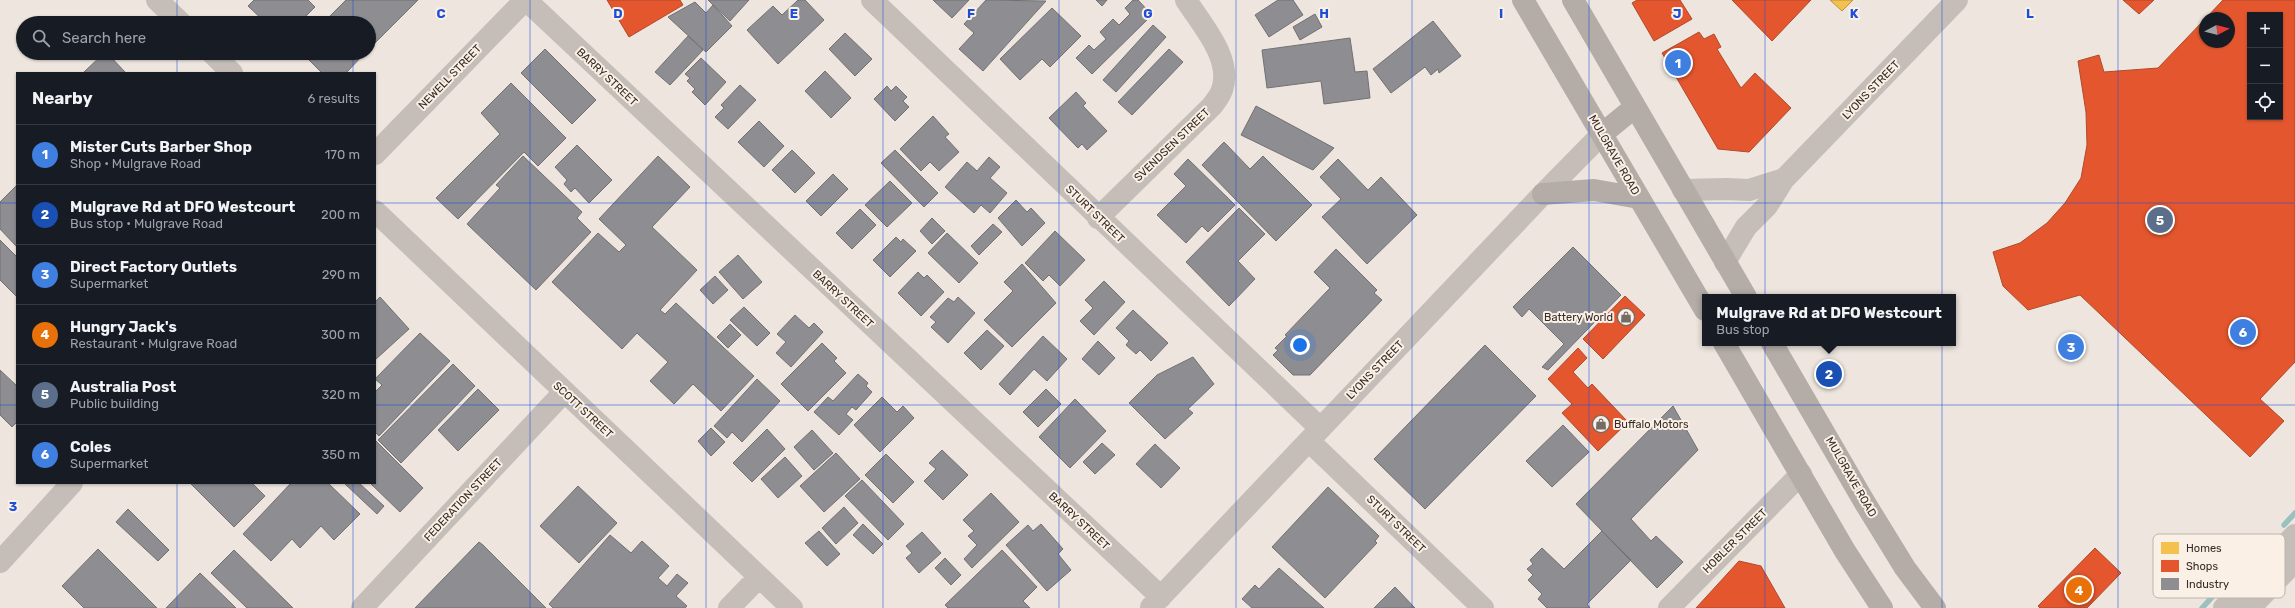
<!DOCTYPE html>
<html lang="en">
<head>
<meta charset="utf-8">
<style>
	body { margin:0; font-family:Rubik,sans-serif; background:#20242c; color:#f1f3f6 }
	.controls { position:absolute; right:12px; top:12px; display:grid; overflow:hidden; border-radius:0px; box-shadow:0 1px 3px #0004 }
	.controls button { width:36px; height:36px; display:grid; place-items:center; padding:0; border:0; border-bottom:1px solid #363941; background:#171b24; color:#f1f3f6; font:20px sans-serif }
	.compass { position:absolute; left:2199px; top:12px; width:36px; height:36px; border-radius:50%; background:#171b24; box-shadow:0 1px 3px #0004; rotate:83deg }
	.you { position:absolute; left:1300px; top:345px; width:14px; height:14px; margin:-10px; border:3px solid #fff; border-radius:50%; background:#1a73e8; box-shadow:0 0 0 6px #1a73e833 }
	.badge { display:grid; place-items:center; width:26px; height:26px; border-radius:50%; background:#766c66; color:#fff; font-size:13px; font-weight:700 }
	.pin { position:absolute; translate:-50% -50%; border:2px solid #fff; box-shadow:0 1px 4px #0006 }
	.popup { position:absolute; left:1702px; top:294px; width:254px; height:52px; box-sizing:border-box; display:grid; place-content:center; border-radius:0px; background:#171b24; filter:drop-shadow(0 1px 3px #0005); font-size:13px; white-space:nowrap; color:#9ea1a6 }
	.popup b { font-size:15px; color:#f1f3f6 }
	.popup::after { content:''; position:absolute; left:50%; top:100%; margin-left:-8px; border:8px solid transparent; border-top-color:#171b24 }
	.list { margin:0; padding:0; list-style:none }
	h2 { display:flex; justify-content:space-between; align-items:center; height:52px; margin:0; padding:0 16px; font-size:17px }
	h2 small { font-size:13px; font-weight:400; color:#9ea1a6 }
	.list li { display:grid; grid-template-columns:26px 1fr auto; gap:12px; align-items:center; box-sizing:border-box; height:60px; padding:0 16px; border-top:1px solid #363941 }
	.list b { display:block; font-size:15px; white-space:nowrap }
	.list p { margin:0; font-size:13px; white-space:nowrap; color:#9ea1a6 }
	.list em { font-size:13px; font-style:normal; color:#9ea1a6 }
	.icon { flex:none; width:22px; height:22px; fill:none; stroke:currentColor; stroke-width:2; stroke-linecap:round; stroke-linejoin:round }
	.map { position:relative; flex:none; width:2295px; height:608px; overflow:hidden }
	.search { position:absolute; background:#171b24; box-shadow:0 1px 3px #0004; left:16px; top:16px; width:360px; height:44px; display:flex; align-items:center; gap:10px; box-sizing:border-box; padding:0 14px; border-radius:22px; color:#9ea1a6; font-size:15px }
	.panel { position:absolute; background:#171b24; box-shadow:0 1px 3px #0004; left:16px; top:72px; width:360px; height:412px; border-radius:0px }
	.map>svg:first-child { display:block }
	.homes { fill:#f2c14e; stroke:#ba9442 }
	.shops { fill:#e4572e; stroke:#b04a2c; fill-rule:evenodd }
	.industry { fill:#8d8d92; stroke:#737072 }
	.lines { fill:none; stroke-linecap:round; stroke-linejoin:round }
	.stream { stroke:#99c1bf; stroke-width:5.5 }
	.minor { stroke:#c5beb8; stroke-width:22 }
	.major { stroke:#b4aca7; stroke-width:22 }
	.grid { fill:none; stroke:#1d4ed8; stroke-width:1; stroke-opacity:0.55 }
	.labels { text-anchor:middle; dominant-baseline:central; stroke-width:4; stroke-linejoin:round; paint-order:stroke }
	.street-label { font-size:11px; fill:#362b26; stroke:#faf0e5 }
	.poi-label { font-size:11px; fill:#362b26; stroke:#faf0e5; text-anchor:end }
	.key { fill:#faf0e5; stroke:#bfb5ac; stroke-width:1 }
	.key-label { font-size:11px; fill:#362b26 }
	.grid-label { font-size:13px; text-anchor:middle; font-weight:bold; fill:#1d4ed8; stroke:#faf0e5; stroke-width:4; stroke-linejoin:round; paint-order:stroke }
</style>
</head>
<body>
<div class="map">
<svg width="2295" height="608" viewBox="0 0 2295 608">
	<rect width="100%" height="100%" fill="#ede5de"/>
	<!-- homes -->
	<path class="homes" d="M1830,0H1853L1842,11Z"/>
	<!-- shops -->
	<path class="shops" d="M607,0H680L683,5L629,37Z
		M1637,0H1680L1692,19L1654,41L1632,3Z
		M1732,0H1811L1772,41Z
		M2123,0H2154L2139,14Z
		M2223,0H2295V362L2260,399L2284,421L2250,457L2080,295L2028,310L2003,286L1993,252L2020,243L2047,223L2065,203L2081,178L2087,145L2086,112L2078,61L2099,55L2104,72L2158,68L2205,19V42H2229V18H2206ZM2250,15H2280V117H2250Z
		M1699,32L1704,39L1714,34L1721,47L1717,49L1741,88L1755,73L1791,108L1749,152L1718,149L1662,53Z
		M1625,296L1645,315L1603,359L1583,339Z
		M1578,348L1587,358L1573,372L1588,388L1592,384L1628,422L1598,451L1562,413L1572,404L1548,379Z
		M2095,548L2121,573L2087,608H2040L2038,606Z
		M1739,561L1761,566L1785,608H1696Z"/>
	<!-- industry -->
	<path class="industry" d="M254,0H308L315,7L299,23H266L248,6Z
		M346,0H418L369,49V23H323Z
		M708,0H749L730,21Z
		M798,0H805L824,20L778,64L747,30L773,6L782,15Z
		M933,0H969L952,18Z
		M986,0L1046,1L983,71L959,49L974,33L964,24Z
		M1096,0H1107L1102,6Z
		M1133,0H1138L1152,15L1092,74L1076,58L1089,45L1094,50L1106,39L1100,32L1113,19L1119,25L1130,14L1125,8Z
		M1278,0H1293L1303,15L1269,37L1255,15Z
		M695,2L706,13L713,5L732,26L706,52L668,17Z
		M1052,8L1081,36L1050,67L1042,59L1020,80L1000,59Z
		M1315,14L1322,27L1300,40L1293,27Z
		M1433,21L1461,56L1439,73L1438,69L1431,75L1425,67L1391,93L1373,69Z
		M1153,25L1166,37L1116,92L1103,80Z
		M845,33L872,59L855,76L829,49Z
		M688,36L703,50L670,85L655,72Z
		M1350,38L1355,72L1367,71L1370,98L1324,104L1321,81L1267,88L1262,50Z
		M545,49L596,100L572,124L521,73Z
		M1169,49L1183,62L1132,115L1118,102Z
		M104,53H107L126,73H83Z
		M302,53H365L346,73H322Z
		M701,58L726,82L705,105L692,92L695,89L687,81L690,78L685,74Z
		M825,71L851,98L831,118L805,91Z
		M511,83L566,138L538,166L524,152L458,219L436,198L500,134L481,113Z
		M740,85L756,100L728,129L715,117L724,108L721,105Z
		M887,86L891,91L896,86L907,97L903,101L909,107L895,121L874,99Z
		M1076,92L1086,103L1083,106L1107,131L1087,150L1082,144L1078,148L1049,118Z
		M1256,106L1334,148L1313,170L1241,135Z
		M933,116L949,134L945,137L959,152L939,171L930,162L921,171L900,149Z
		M759,121L784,146L764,167L738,142Z
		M1224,142L1250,169L1263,156L1312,205L1276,241L1202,165Z
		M577,145L612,180L589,203L575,188L571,192L564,184L567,180L555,167Z
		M792,150L815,173L795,193L772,170Z
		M895,150L938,193L924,207L881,163Z
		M523,156L582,212L577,218L591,232L536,290L467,224L500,188L496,185Z
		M658,156L690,187L652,227L697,270L660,310L665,314L676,303L754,376L721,411L693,384L674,404L650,381L668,362L637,333L622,349L552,282L598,233L619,252L626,245L599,219Z
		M989,157L1000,167L990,178L1007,193L990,213L981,205L974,213L945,187L967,162L977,171Z
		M1188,159L1235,205L1208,232L1202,226L1186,243L1157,215L1186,186L1174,174Z
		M1338,159L1368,190L1381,177L1417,215L1367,264L1322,217L1341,199L1320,177Z
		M833,174L848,189L821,216L806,201Z
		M890,181L912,203L887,227L865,205Z
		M17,185V247L0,229V202Z
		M1016,200L1027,212L1031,208L1045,223L1022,246L998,218Z
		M1239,208L1265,234L1238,261L1255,279L1229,306L1186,262Z
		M860,209L876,225L852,249L836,233Z
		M932,218L945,231L932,244L920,231Z
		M993,224L1002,232L979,255L971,246Z
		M1055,231L1085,260L1060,286L1049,275L1043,281L1025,263Z
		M947,233L978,263L959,283L928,253Z
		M896,237L901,242L903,239L916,251L890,277L873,260Z
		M0,240L17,257V297L0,280Z
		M1573,247L1621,295L1548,370L1542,367L1564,344L1529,309L1522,317L1513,307Z
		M1336,249L1377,290L1374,293L1382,300L1310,375H1293L1273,355L1278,350L1275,348L1287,336L1285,335L1330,288L1314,272Z
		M738,255L762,282L743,299L719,272Z
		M1022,264L1056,303L1012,347L984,320L1013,291L1004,282Z
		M918,272L924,278L927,275L944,292L921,316L898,293Z
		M715,276L728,290L713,304L700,290Z
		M1104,281L1125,302L1094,335L1080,321L1093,308L1085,300Z
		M380,297L409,329L375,360V302Z
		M958,297L975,313L948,343L931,327L936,322L930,317L948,298L954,302Z
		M744,307L770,333L757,346L730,320Z
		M1133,310L1168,343L1151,361L1140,350L1136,354L1126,345L1129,341L1116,328Z
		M795,315L809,328L814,323L823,332L791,367L776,353L786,342L777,334Z
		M730,324L741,335L728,348L717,337Z
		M987,330L1004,346L981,370L964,353Z
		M420,333L450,361L379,436L375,432V392L382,385L375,379Z
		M1043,336L1067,359L1047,381L1034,369L1010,395L999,384Z
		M1098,341L1115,358L1099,375L1082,359Z
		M822,343L837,358L834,361L846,373L808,411L781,384Z
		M1485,345L1536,396L1425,509L1374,459Z
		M1193,357L1214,384L1188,409L1193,413L1165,439L1129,403L1157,375Z
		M453,364L475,386L401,463L378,440Z
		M0,370L17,386V422L12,427L0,415Z
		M858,374L868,383L866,386L872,392L856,410L852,407L846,414L853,420L839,435L814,412L828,397L833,401Z
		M757,379L780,401L742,442L732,432L727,438L714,426Z
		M478,389L499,410L458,451L438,430Z
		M1046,389L1061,404L1038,427L1023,412Z
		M882,397L897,412L903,406L914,418L880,452L854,425Z
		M1075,399L1106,431L1070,468L1039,437Z
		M1673,406L1698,450L1631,519L1651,541L1656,536L1683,562L1657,588L1576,504Z
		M1563,425L1589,452L1552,487L1526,461Z
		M711,428L725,442L711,456L698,441Z
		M767,429L785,449L752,482L733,463Z
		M812,430L833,453L814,470L794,447Z
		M375,440L423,488L400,512L370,483H375Z
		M1102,443L1115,455L1095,474L1083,462Z
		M1155,444L1180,468L1161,488L1136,464Z
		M942,450L968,475L943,500L924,481L936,469L929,463Z
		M836,453L860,479L824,512L800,486Z
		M886,454L914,482L893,503L865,475Z
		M785,457L802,476L778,498L761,479Z
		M862,480L904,524L888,540L845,496Z
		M190,483H252L265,496L234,527Z
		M291,483H328L360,514L334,540L321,526L300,548L292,539L271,561L243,534Z
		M344,483H359L384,506L377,514Z
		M578,486L617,523L579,563L540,526Z
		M1328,487L1379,536L1375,541L1377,543L1325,598L1272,547Z
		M991,493L1019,522L972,568L964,559L977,545L968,536L974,531L963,520Z
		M844,507L858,523L836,544L822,528Z
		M128,509L169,550L158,561L116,522Z
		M863,524L883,544L873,554L853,535Z
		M1041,524L1063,549L1058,554L1071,570L1047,591L1006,545L1028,525L1033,531Z
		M819,531L840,554L827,566L805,543Z
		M1602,531L1631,560L1587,604L1590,608H1547L1538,599L1542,594L1528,580L1533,575L1527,569L1533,564L1530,560L1542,548L1564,569Z
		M922,532L941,553L919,573L906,558L912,553L906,546Z
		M610,535L631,553L642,541L669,566L658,578L667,586L677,574L688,583L676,596L687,606L685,608H553L549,604Z
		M479,542L483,545L546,608H415Z
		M98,549L157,608H84L62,586Z
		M234,550L293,608H247L211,573Z
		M1002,550L1037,587L1023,601L1030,608H948L945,605Z
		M945,558L961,575L951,585L935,568Z
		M1279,568L1324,608H1252L1242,599L1255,585L1259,589Z
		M200,573L236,608H166Z
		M1395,587L1415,608H1374Z"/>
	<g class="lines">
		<!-- stream -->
		<path class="stream" d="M2284,525L2295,513
			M2202,608L2237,570"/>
		<!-- minor -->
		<path class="minor" d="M157,0L181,23
			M526,0L1161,597
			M872,0L1320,428
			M212,53L232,73
			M375,154L525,0
			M1683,190L1727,189L1749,190L1784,179
			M375,211L792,608
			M1098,218L1212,106C1215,102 1220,96 1222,90C1233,59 1202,25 1186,0
			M1725,262L1746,227L1767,206L1784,179L1957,0
			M1309,441L1483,608
			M0,562L72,483
			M1151,607L1543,194L1602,134
			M362,608L564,392
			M729,608L759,577
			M1669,608L1801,474
			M2224,608L2295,535
			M2250,608L2295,561"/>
		<!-- major -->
		<path class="major" d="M1523,0L1705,310
			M1573,0L1746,297
			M1602,134L1635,107
			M1543,194L1594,190L1639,198
			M1724,343L1845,551L1882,608
			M1772,343L1865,503L1905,568L1935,608"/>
	</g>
	<!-- grid -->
	<path class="grid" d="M177,0V23M353,0V23M530,0V608M706,0V608M883,0V608M1059,0V608M1236,0V608M1412,0V608M1589,0V608M1765,0V608M1942,0V608M2118,0V608M177,53V73M353,53V73M0,203H17M375,203H2295M0,405H17M375,405H2295M177,483V608M353,483V608"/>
	<!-- icons -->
	<defs>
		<symbol id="shop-ring" viewBox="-11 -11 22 22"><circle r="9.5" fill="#faf0e5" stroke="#766c66" stroke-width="1.5"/><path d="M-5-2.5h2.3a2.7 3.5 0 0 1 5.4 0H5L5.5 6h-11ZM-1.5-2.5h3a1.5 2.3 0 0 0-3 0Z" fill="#766c66"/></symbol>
	</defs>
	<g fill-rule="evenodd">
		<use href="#shop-ring" x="1616" y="307" width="20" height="20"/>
		<use href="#shop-ring" x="1591" y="414" width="20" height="20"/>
	</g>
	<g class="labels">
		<!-- street labels -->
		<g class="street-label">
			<text transform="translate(450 77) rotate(-46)">NEWELL STREET</text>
			<text transform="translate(607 77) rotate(43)">BARRY STREET</text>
			<text transform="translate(1871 90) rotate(-46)">LYONS STREET</text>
			<text transform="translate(1172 145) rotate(-44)">SVENDSEN STREET</text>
			<text transform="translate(1614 155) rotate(60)">MULGRAVE ROAD</text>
			<text transform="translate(1095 214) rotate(44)">STURT STREET</text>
			<text transform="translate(843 299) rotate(43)">BARRY STREET</text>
			<text transform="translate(1375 370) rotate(-46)">LYONS STREET</text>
			<text transform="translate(583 410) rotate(43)">SCOTT STREET</text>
			<text transform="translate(1851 477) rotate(60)">MULGRAVE ROAD</text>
			<text transform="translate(463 500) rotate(-47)">FEDERATION STREET</text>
			<text transform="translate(1079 521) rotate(43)">BARRY STREET</text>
			<text transform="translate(1396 524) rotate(44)">STURT STREET</text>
			<text transform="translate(1735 541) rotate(-45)">HOBLER STREET</text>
		</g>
		<!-- poi labels -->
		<g class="poi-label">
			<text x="1613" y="317">Battery World</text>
			<text x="1614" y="424" text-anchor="start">Buffalo Motors</text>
		</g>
	</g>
	<!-- legend -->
	<rect x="2153" y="534" width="132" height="64" rx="6" class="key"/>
	<rect x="2161" y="542" width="18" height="12" fill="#f2c14e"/>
	<rect x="2161" y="560" width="18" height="12" fill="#e4572e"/>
	<rect x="2161" y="578" width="18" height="12" fill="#8d8d92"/>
	<g class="key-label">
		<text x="2186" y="552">Homes</text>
		<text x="2186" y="570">Shops</text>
		<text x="2186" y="588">Industry</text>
	</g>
	<g class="grid-label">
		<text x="441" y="18">C</text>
		<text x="618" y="18">D</text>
		<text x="794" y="18">E</text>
		<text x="971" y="18">F</text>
		<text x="1148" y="18">G</text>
		<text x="1324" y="18">H</text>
		<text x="1501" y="18">I</text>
		<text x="1677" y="18">J</text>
		<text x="1854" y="18">K</text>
		<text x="2030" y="18">L</text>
		<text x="13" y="511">3</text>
	</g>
</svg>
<div class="controls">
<button>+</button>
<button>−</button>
<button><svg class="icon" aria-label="locate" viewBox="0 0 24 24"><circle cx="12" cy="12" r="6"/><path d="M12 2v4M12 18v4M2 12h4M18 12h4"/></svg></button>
</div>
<svg class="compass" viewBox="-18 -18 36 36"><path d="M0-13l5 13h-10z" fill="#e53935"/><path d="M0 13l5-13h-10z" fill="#9ea1a6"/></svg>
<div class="you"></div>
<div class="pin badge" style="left:1678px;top:63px;background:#3f7fe0">1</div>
<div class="pin badge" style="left:1829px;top:374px;background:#1a4fb4">2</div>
<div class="popup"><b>Mulgrave Rd at DFO Westcourt</b>Bus stop</div>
<div class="pin badge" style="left:2071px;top:347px;background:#3f7fe0">3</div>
<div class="pin badge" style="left:2079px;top:590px;background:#e8710a">4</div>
<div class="pin badge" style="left:2160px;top:220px;background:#5c6f8a">5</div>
<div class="pin badge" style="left:2243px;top:332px;background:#3f7fe0">6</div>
<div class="search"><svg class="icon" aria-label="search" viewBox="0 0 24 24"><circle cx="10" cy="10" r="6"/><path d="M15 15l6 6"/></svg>Search here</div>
<section class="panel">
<h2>Nearby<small>6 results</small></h2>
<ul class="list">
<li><span class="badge" style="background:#3f7fe0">1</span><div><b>Mister Cuts Barber Shop</b><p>Shop · Mulgrave Road</p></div><em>170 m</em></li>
<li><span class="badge" style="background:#1a4fb4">2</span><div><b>Mulgrave Rd at DFO Westcourt</b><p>Bus stop · Mulgrave Road</p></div><em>200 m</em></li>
<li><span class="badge" style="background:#3f7fe0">3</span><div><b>Direct Factory Outlets</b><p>Supermarket</p></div><em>290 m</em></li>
<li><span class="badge" style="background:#e8710a">4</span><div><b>Hungry Jack's</b><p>Restaurant · Mulgrave Road</p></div><em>300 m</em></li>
<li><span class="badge" style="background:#5c6f8a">5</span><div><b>Australia Post</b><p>Public building</p></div><em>320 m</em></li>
<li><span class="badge" style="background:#3f7fe0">6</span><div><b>Coles</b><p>Supermarket</p></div><em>350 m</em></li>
</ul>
</section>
</div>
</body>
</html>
